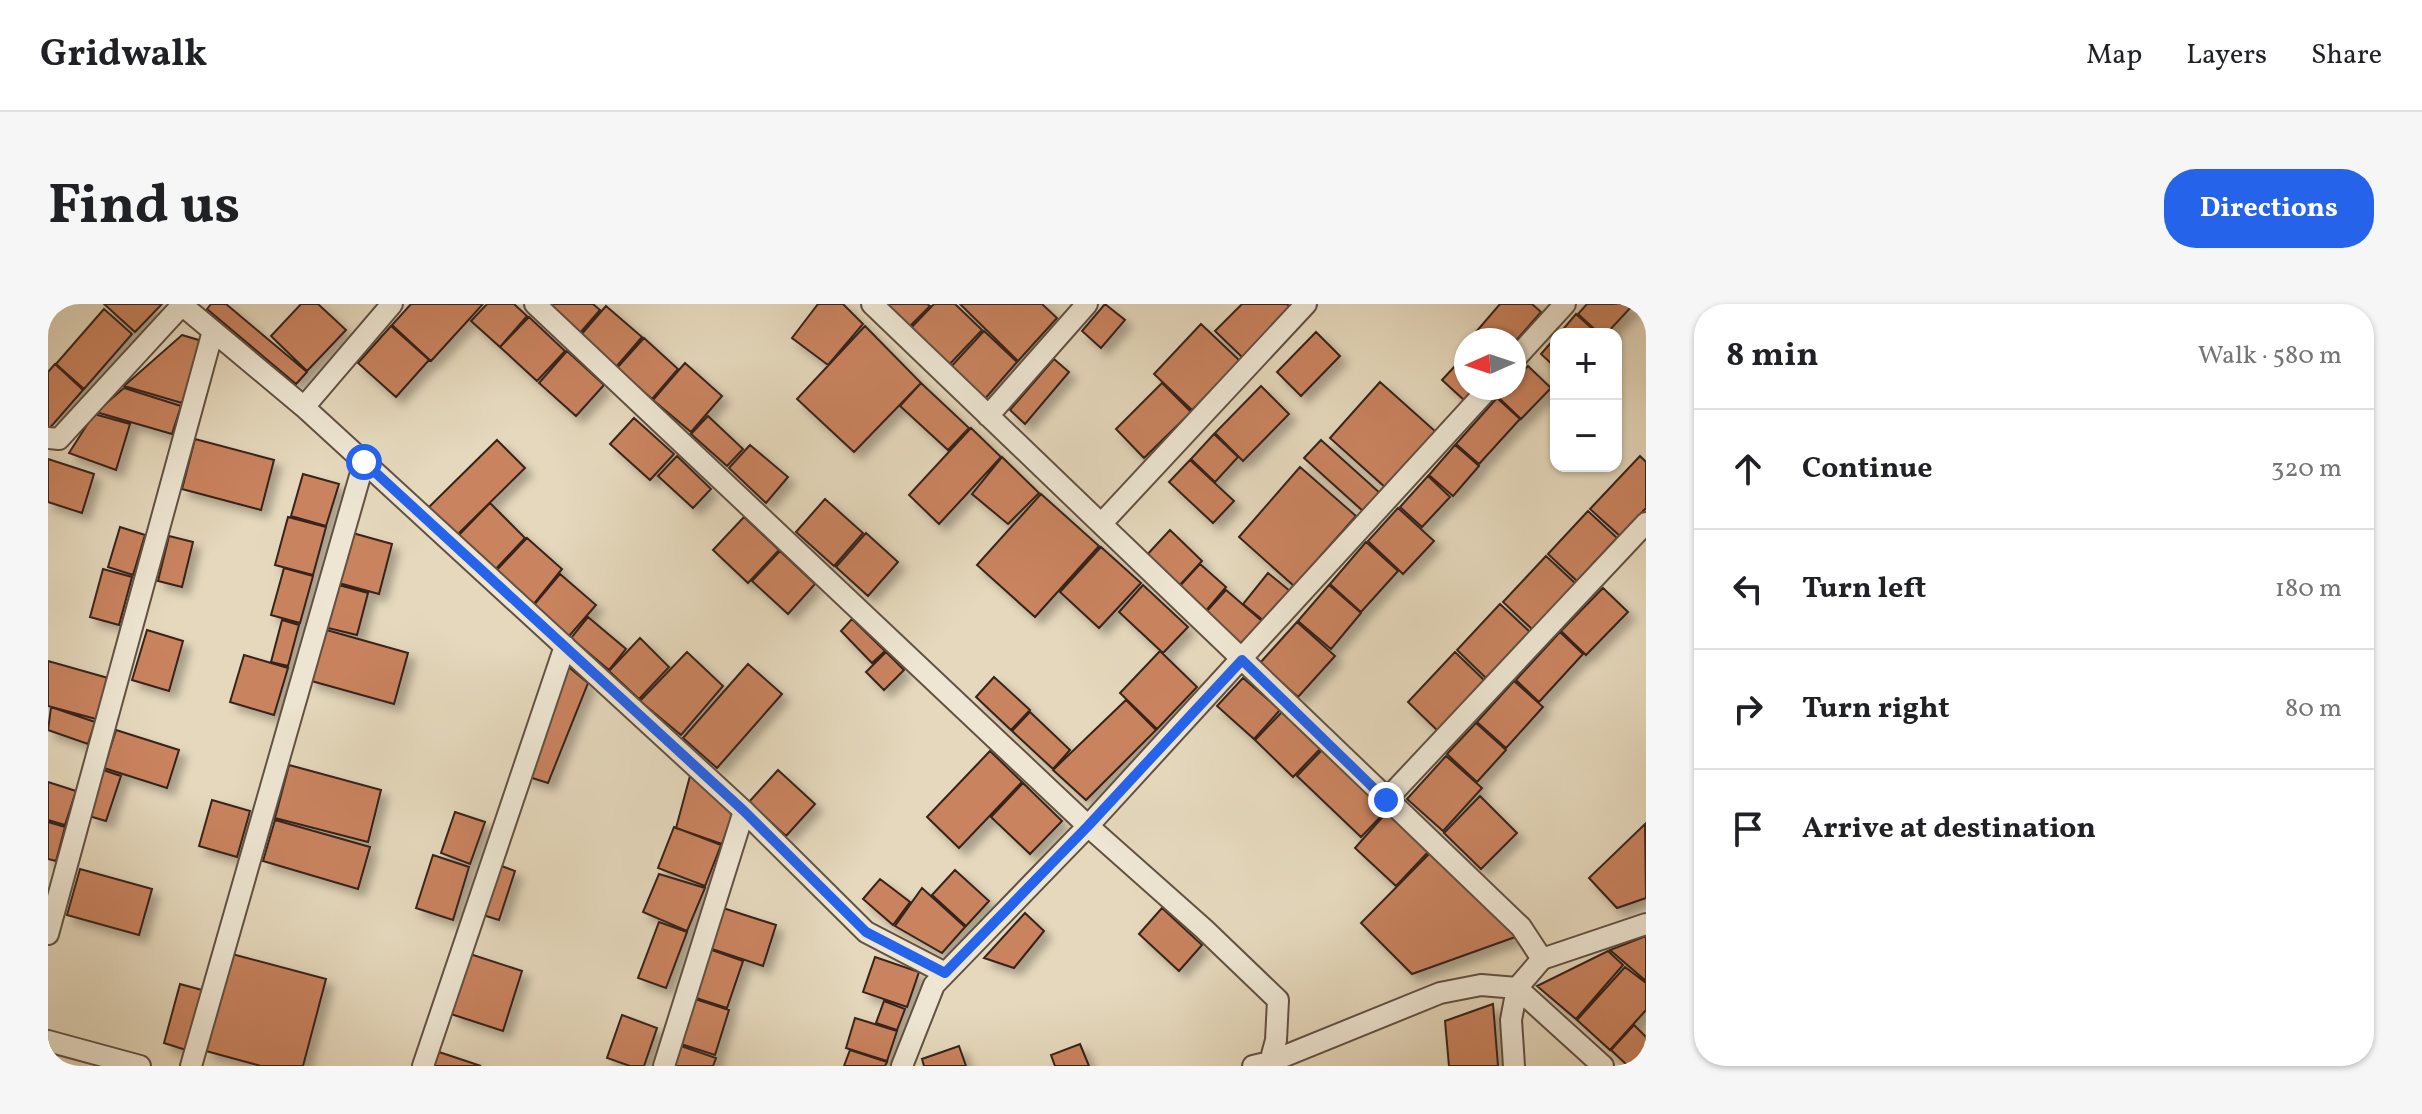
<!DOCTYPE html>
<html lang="en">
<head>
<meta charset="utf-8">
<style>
	body { margin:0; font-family:Vollkorn,serif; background:#f6f6f6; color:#202124 }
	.controls { position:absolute; right:24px; top:24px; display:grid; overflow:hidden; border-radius:16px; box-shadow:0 2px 6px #0004 }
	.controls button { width:72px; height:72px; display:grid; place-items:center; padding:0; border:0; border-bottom:2px solid #e0e0e0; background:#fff; color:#202124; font:40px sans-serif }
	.compass { position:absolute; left:1406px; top:24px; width:72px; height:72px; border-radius:50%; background:#fff; box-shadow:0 2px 6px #0004; rotate:267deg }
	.stop { position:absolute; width:24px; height:24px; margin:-18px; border:6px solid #2563eb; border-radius:50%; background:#fff }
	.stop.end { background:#2563eb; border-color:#fff; box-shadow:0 2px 8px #0008 }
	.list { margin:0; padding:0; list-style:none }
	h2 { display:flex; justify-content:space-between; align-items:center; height:104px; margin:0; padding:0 32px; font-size:34px }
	h2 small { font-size:26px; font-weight:400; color:#757577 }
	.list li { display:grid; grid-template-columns:52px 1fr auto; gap:24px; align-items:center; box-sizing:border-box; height:120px; padding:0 32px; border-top:2px solid #e0e0e0 }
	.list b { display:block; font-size:30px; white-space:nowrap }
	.list em { font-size:26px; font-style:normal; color:#757577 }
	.icon { flex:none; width:44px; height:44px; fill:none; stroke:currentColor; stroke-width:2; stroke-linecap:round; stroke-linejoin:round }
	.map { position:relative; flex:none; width:1598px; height:762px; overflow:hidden; border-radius:32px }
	header { display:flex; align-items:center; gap:48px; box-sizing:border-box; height:112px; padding:0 40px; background:#fff; border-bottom:2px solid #e0e0e0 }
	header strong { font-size:38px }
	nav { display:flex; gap:44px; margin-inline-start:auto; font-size:28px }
	.intro { display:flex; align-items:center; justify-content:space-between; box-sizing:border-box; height:192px; padding:0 48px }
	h1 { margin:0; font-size:56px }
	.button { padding:20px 36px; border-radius:32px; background:#2563eb; color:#fff; font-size:28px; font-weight:700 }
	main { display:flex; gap:48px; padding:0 48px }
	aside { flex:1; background:#fff; border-radius:32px; box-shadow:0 2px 6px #0004 }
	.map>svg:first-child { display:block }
	.building { fill:#c9835e; stroke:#37241b; stroke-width:2; filter:url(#shadow) }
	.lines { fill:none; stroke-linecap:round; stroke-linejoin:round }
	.minor-casing { stroke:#625143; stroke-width:24 }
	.minor { stroke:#eee6d3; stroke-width:20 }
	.route { stroke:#2563eb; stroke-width:10 }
</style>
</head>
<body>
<header>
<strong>Gridwalk</strong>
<nav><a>Map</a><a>Layers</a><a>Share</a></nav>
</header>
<div class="intro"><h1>Find us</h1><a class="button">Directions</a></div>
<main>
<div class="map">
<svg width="1598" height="762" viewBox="0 0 1598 762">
	<defs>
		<filter id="shadow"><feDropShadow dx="7" dy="7" stdDeviation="4" flood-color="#0004"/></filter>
	</defs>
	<rect width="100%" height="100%" fill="#e5d8bc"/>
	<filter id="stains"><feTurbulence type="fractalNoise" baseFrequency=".0025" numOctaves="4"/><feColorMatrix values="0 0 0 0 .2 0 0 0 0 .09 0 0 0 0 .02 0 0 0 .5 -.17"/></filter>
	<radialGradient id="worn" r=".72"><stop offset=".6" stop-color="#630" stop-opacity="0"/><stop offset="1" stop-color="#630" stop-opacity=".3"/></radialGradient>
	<!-- building -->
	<path class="building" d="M56,0H114L87,28Z
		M163,0H178L259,68L248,80L159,5Z
		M253,0H270L298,26L259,67L223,32Z
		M363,0H435L383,57L344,21Z
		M439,0H466L479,12L452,43L423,17Z
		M499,0H545L552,6L531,30Z
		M770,0H795L815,20L780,61L744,34Z
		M832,0H879L882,2L858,26Z
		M886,0H907L934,26L898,64L860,27Z
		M912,0H994L1009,14L970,57Z
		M1057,0L1077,16L1053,44L1034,27Z
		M1194,0H1239L1243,4L1194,53L1167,27Z
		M1452,0H1484L1493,8L1466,39V36H1421Z
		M1539,0H1586L1558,30H1552L1530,10Z
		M558,2L594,33L568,63L532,32Z
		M56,5L84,30L36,85L8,60Z
		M1528,10L1550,30H1511Z
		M481,13L517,47L489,77L452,43Z
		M1153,20L1192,57L1144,106L1106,70Z
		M343,22L381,56L348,93L310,59Z
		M817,22L873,79L806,148L749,95Z
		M936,27L969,58L935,97L900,66Z
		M1268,28L1292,52L1253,92L1229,68Z
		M134,31L154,37L134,99L76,82Z
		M1508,33V64L1493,50Z
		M596,34L630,65L604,95L569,64Z
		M519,47L556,81L528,112L491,79Z
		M1418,50V84H1427L1416,96L1394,76Z
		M1006,55L1021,68L977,120L962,106Z
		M637,59L674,92L643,128L605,96Z
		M7,60L35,86L0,126V68Z
		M1480,62L1503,84L1473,115L1450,93L1459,84H1466V76Z
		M1332,78L1388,128L1338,184L1282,134Z
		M873,79L921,124L900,146L852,102Z
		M1114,79L1143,108L1096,154L1068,125Z
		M1213,82L1241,110L1195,157L1167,129Z
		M76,84L133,102L124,130L48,108Z
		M1449,94L1472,115L1431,160L1408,140Z
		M46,110L82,120L68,166L21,149Z
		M660,112L695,145L679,162L643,130Z
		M586,114L626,150L602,176L562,140Z
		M923,124L953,153L891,220L861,191Z
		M1166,130L1190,153L1167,178L1143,155Z
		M147,135L226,156L213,206L134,185Z
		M449,136L477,164L408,232L380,204Z
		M1273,136L1333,190L1316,208L1256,154Z
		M702,141L740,173L718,199L681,164Z
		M1407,141L1431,162L1405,192L1381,171Z
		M629,152L663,185L645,204L610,172Z
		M1592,152L1598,158V204L1572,232L1542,205Z
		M954,153L991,189L960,220L924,190Z
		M0,155L46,170L34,209L0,198Z
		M1142,156L1186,197L1165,219L1121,178Z
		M1252,163L1308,212L1246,282L1191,233Z
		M255,170L291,180L278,222L243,212Z
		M1380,172L1402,193L1374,223L1352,203Z
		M993,190L1051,242L987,313L929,261Z
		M777,195L815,229L786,262L748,228Z
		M442,199L477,234L445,268L409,233Z
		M1350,204L1386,237L1355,270L1320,237Z
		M1540,207L1569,234L1529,277L1500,250Z
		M240,213L278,223L265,271L227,261Z
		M696,213L731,246L700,279L665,246Z
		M72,223L97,231L85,271L60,263Z
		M1122,226L1154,257L1130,283L1097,253Z
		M301,228L344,240L331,290L287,278Z
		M818,229L850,258L820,292L788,263Z
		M121,232L145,238L134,283L110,277Z
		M479,234L514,265L485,301L446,269Z
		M1318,238L1350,267L1313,308L1282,280Z
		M1053,243L1093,279L1051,324L1012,288Z
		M732,247L767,280L740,310L704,277Z
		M1498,252L1528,280L1485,326L1455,298Z
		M1152,260L1178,283L1157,308L1130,284Z
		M236,264L265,272L252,319L223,311Z
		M55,265L84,273L71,321L42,313Z
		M1220,269L1242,287L1216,317L1195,300Z
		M512,270L548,301L521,332L485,302Z
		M287,280L320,289L309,331L276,323Z
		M1095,281L1140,323L1115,349L1071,308Z
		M1281,281L1313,309L1283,345L1250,317Z
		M1555,284L1580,308L1538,351L1513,327Z
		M1178,286L1215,318L1195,342L1158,308Z
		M1452,300L1482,328L1439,375L1409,346Z
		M540,313L578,345L561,366L523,334Z
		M804,315L837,347L824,359L793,327Z
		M234,316L251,321L240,362L223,358Z
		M1249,318L1287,352L1250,393L1212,359Z
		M275,325L360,349L346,400L260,376Z
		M99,326L135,337L121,387L84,376Z
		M1512,328L1535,350L1491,398L1468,376Z
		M592,334L621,363L591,395L561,367Z
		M1112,347L1149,383L1109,425L1072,389Z
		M639,348L675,382L633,431L592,397Z
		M838,348L856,366L836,386L818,368Z
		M1407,348L1438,378L1391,428L1360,398Z
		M196,351L240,364L226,411L182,398Z
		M512,356L540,379L500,479L475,471Z
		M0,357L60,374L48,415L0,402Z
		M700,360L734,390L669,464L635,434Z
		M946,373L982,406L963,426L928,393Z
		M1195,374L1232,406L1206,435L1169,402Z
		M1466,377L1495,403L1458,444L1429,418Z
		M1078,396L1108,426L1038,496L1005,466Z
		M3,403L47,418L40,440L0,426Z
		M982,408L1022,446L1005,465L964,427Z
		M1234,408L1272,445L1245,473L1207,436Z
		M1428,419L1458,446L1429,478L1399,450Z
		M68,426L131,446L119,484L56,464Z
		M1274,446L1338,507L1313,533L1249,472Z
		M942,447L974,478L911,544L879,513Z
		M1398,452L1434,484L1395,527L1359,495Z
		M241,461L333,486L320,538L227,514Z
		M55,466L73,472L58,517L41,512Z
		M730,466L767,500L738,532L701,498Z
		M642,472L685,508L674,540L628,524Z
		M0,478L28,487L17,521L0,516Z
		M975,479L1014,517L982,550L943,513Z
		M1432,492L1469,529L1433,565L1396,529Z
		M164,496L202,507L189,553L151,542Z
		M407,508L437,518L422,560L393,549Z
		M1339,508L1381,547L1348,582L1307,544Z
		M227,516L322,543L310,585L215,557Z
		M0,518L17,523L8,557L0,555Z
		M1597,520L1598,594L1569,604L1541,574Z
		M626,523L673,541L657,582L610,564Z
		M1383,548L1470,632L1364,670L1313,619Z
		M385,551L421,563L405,616L368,604Z
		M451,561L467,567L451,616L435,611Z
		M32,565L104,585L91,631L19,611Z
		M907,566L941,597L918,622L884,591Z
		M611,570L657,584L639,627L595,608Z
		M832,575L862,598L845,621L815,595Z
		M874,584L917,623L894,649L847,622Z
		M675,604L728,621L715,662L661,644Z
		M1114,604L1154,641L1131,667L1091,630Z
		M977,609L996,627L966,664L936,654Z
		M611,618L639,628L618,684L590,674Z
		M1598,632V677L1562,646Z
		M661,645L695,657L679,704L645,693Z
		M1560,647L1575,661L1528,715L1489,682Z
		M184,650L278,675L255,762H213L158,747Z
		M422,650L474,667L455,727L403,710Z
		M827,653L871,668L859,703L815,688Z
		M1577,663L1598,679V706L1562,746L1529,716Z
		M132,680L154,686L138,746L116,739Z
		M644,694L681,706L667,751L630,739Z
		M836,697L857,705L849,726L828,719Z
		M1445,700L1450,762H1401L1397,717Z
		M574,711L609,724L596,762H582L559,754Z
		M807,714L849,727L839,757L798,744Z
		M1586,721L1598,733V762H1580L1563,746Z
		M1032,740L1041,762H1007L1003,751Z
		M630,741L668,754L665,762H623Z
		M911,742L918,762H876L874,755Z
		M802,746L839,758L837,762H796Z
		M391,748L433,762H386Z"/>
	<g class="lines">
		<defs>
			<path id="minor" d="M487,0L1040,522L1156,625L1230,696L1228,736L1221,762
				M824,0L1473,623L1494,655
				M134,1L256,103L316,158L696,507L818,628L897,669
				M1466,56L1517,0
				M256,103L344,0
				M940,112L1039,0
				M0,134L11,135L135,0
				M1054,219L1258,0
				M1338,496L1598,219
				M0,630L165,27
				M0,737L92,762
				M143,762L316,158
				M375,762L517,342
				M616,762L696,507
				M854,762L886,681L1040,522L1441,84
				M1205,762L1222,758L1392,689L1433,681L1469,684L1555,762
				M1466,762L1463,716L1469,684L1494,655L1598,620"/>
		</defs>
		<!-- minor casing -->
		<use href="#minor" class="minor-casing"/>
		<!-- minor -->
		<use href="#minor" class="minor"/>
	</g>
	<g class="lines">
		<!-- route -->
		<path class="route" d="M316,158L696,507L818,628L897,669L1040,522L1194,356L1338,496"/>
	</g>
	<rect width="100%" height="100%" filter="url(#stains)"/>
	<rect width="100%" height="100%" fill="url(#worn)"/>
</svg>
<div class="controls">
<button>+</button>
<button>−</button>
</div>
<svg class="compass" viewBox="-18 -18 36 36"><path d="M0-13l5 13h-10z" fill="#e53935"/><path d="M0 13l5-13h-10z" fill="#757577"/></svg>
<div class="stop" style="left:316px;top:158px"></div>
<div class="stop end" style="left:1338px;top:496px"></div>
</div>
<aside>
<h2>8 min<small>Walk · 580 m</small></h2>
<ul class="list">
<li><svg class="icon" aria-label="ahead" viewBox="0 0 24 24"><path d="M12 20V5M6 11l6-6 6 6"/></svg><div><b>Continue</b></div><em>320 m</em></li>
<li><svg class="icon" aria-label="left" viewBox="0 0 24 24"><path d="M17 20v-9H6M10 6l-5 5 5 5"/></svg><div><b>Turn left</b></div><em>180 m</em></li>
<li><svg class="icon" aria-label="right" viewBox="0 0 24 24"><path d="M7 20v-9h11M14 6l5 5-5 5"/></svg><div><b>Turn right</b></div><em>80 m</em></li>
<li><svg class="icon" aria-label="arrive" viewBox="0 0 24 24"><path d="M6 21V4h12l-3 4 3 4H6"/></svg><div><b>Arrive at destination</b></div></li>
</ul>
</aside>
</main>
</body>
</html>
